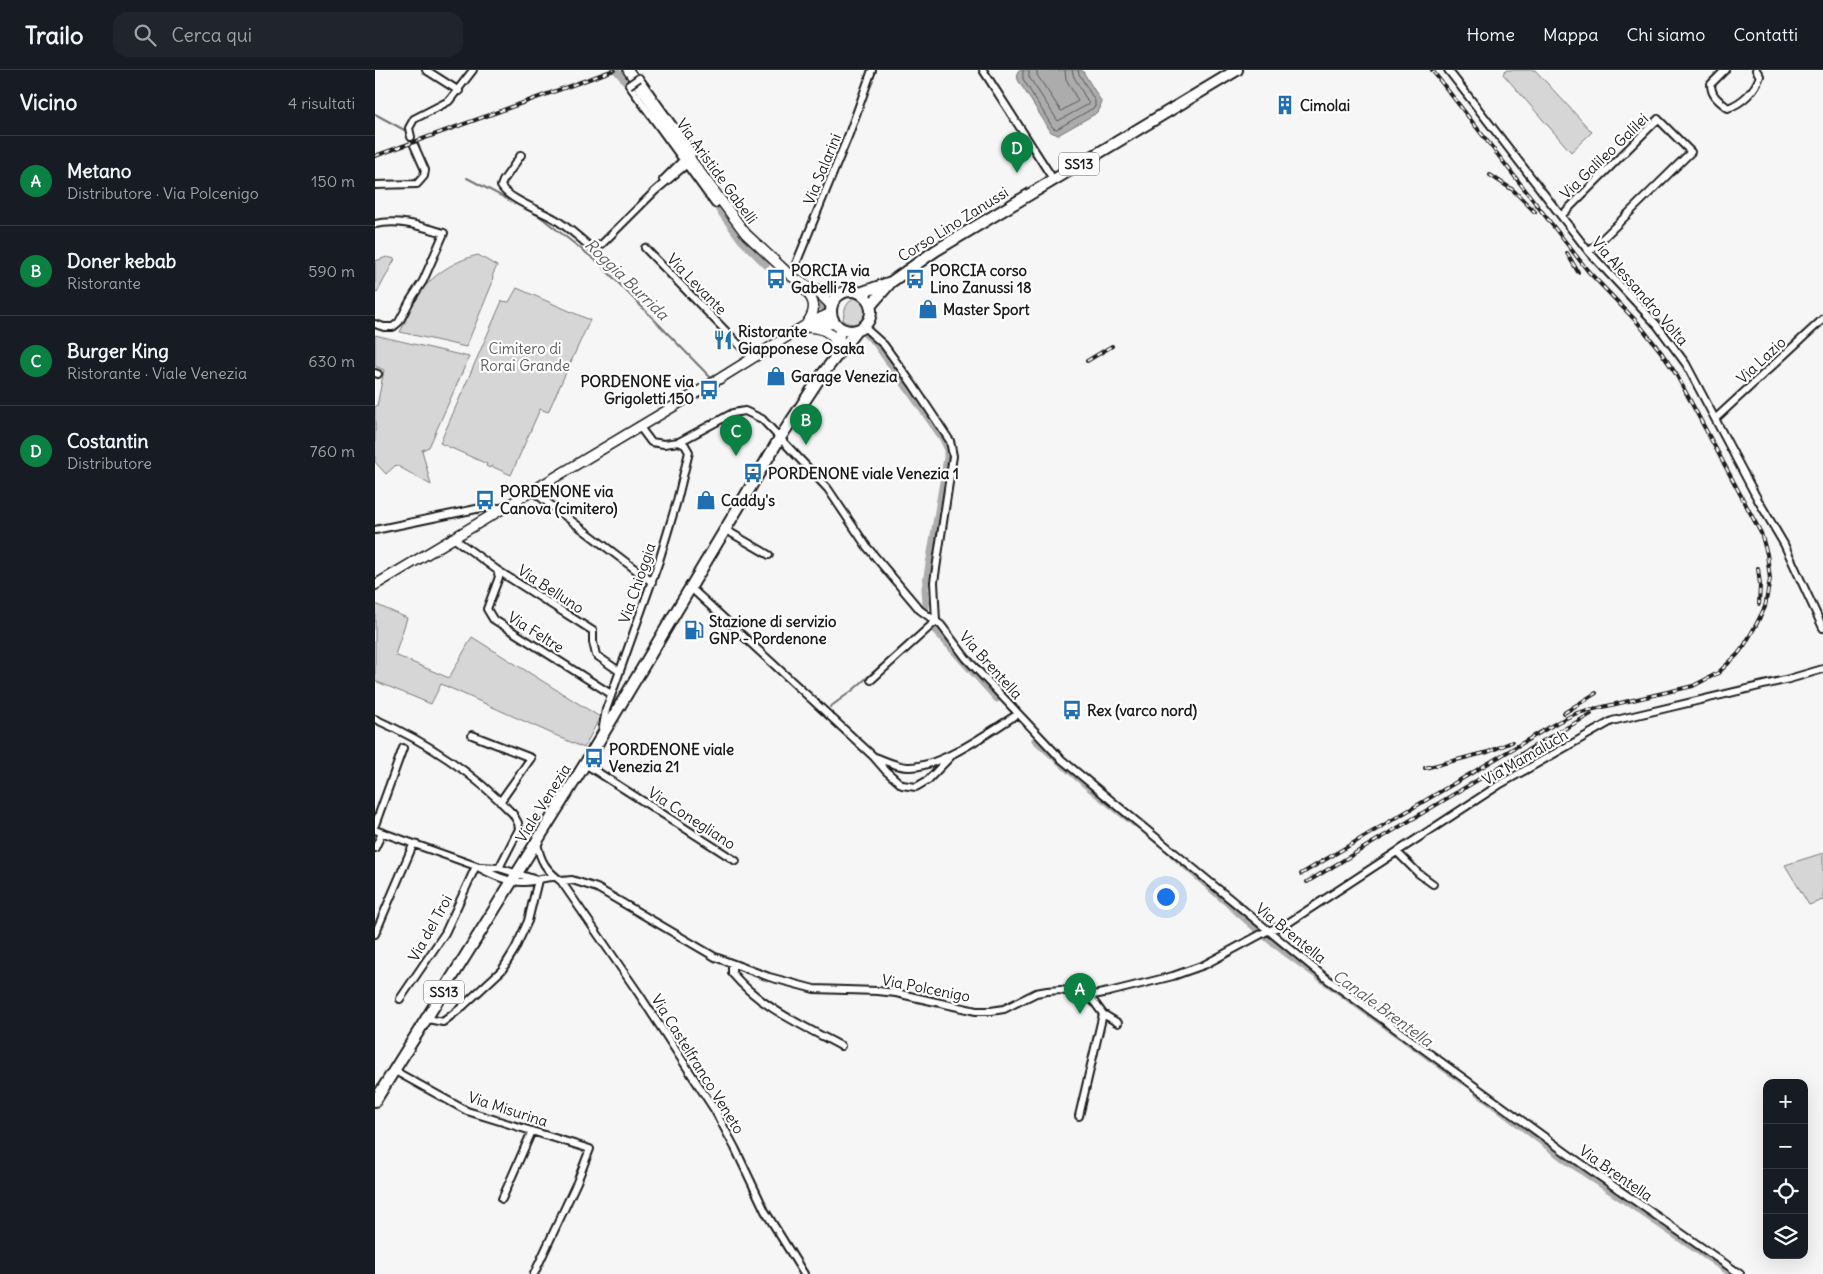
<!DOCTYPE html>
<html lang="it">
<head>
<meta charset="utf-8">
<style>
	body { margin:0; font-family:Delius,sans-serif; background:#20242c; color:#f1f3f6 }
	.controls { position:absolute; right:15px; bottom:15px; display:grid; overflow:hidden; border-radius:10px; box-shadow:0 5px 20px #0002 }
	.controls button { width:45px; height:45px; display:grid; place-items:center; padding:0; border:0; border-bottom:1px solid #363941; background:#171b24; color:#f1f3f6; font:25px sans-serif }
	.you { position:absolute; left:790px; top:826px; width:18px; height:18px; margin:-12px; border:4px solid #fff; border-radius:50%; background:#1a73e8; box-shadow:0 0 0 8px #1a73e833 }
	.badge { display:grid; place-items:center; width:32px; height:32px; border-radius:50%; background:#0b8043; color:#fff; font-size:16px; font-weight:700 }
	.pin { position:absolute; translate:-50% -41px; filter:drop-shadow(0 1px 2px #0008) }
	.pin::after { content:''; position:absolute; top:26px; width:18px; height:15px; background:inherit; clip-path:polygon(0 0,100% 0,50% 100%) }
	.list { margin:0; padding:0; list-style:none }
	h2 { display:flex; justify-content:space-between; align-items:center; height:65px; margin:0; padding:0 20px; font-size:21px }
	h2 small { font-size:16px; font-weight:400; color:#9ea1a6 }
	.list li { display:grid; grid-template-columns:32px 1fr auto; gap:15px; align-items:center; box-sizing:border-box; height:90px; padding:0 20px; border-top:1px solid #363941 }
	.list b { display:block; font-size:19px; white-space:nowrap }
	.list p { margin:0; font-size:16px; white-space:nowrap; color:#9ea1a6 }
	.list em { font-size:16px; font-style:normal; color:#9ea1a6 }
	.icon { flex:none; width:28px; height:28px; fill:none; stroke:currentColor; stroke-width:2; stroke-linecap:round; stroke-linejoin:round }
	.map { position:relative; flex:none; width:1448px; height:1204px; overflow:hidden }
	header { display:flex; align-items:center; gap:30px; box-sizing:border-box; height:70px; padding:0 25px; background:#171b24; border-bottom:1px solid #363941 }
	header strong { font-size:24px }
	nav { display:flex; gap:28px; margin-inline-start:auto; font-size:18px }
	.search { width:350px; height:45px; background:#20242c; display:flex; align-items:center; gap:12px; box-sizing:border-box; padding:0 18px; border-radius:15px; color:#9ea1a6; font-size:19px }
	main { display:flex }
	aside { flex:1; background:#171b24 }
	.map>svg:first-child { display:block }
	.green { fill:#d6d6d6; stroke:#797979 }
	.water { fill:#acacac; stroke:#727272 }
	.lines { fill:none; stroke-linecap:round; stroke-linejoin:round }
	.shore { stroke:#565656; stroke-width:1 }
	.stream { stroke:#727272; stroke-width:2 }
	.canal { stroke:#acacac; stroke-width:7 }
	.minor-casing { stroke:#1c1c1c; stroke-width:10 }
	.secondary-casing { stroke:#1c1c1c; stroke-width:12 }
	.primary-casing { stroke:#1c1c1c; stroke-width:14 }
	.minor { stroke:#fff; stroke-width:6 }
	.secondary { stroke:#fff; stroke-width:9 }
	.primary { stroke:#fff; stroke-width:10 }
	.rail-casing { stroke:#1c1c1c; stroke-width:4 }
	.rail { stroke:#fff; stroke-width:2; stroke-dasharray:5.5; stroke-linecap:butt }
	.minor-bridge-casing { stroke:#1c1c1c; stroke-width:10; stroke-linecap:butt }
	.minor-bridge { stroke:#fff; stroke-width:6 }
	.labels { text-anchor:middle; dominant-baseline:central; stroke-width:4.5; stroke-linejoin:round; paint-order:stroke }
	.shield { fill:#fff; stroke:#606060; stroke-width:1 }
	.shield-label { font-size:14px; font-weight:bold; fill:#1c1c1c }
	.poi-label { font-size:15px; font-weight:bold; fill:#1c1c1c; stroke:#fff; text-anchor:start }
	.street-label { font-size:15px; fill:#1c1c1c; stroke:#fff }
	.park-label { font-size:15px; fill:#5d5d5d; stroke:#fff }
	.water-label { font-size:16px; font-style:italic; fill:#5d5d5d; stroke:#fff }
</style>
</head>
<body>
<header>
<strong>Trailo</strong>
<div class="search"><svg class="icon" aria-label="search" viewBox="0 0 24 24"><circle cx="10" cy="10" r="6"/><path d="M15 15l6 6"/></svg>Cerca qui</div>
<nav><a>Home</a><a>Mappa</a><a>Chi siamo</a><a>Contatti</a></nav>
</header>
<main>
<aside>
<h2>Vicino<small>4 risultati</small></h2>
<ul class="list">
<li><span class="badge">A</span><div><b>Metano</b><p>Distributore · Via Polcenigo</p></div><em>150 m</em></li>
<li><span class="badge">B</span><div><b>Doner kebab</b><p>Ristorante</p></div><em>590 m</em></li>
<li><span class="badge">C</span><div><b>Burger King</b><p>Ristorante · Viale Venezia</p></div><em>630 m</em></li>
<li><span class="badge">D</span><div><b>Costantin</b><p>Distributore</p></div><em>760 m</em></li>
</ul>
</aside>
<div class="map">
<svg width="1448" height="1204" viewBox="0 0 1448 1204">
	<rect width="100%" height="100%" fill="#f6f6f6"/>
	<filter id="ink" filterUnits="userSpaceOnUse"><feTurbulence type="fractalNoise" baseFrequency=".02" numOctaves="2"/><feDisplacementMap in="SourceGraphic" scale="10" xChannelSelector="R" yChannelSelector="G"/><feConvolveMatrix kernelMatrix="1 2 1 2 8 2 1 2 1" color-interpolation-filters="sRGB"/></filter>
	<g filter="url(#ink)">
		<!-- green -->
		<path class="green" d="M1131,0H1160L1217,62L1196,82L1128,4Z
			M103,185L122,196L118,204L117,214L91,277L25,262C30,253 34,243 38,233C51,209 77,191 103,185Z
			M12,187L20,189L2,223L0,222V191Z
			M142,218L215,250L173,342L165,339L136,405L116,396L115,398L111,396L112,394L65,373L127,231L134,232Z
			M481,226C502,238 486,262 468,251C469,239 471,233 481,226Z
			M0,265L94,287L54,377L47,380L56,415L21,395L11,404L0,392V336H2L9,300L0,296Z
			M0,534L32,548L20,585L74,608L97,567L225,647L209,678L66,614L56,634L0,611Z
			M1448,783V830L1434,835L1410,795Z"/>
		<!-- water -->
		<path class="water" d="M644,0H707L726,31L725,39L720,44L683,65L676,62L643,10L642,3Z"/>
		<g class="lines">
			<!-- shore -->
			<path class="shore" d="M648,0V9L678,58L682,59L720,37V31L704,4L703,0
				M654,0V7L683,51L714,34L699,7L697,0
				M662,0V5L686,41L703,31L691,9L690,0"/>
			<!-- stream -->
			<path class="stream" d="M0,44L33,62
				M92,108L163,145L224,193L335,307
				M540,565L551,555
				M523,580L532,572
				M455,637L478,620L512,590"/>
			<!-- canal -->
			<path class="canal" d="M241,0L251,12
				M342,137L366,170L391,195
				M446,236L449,238
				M491,265L499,271L568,369L572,378V388L550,518L551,536
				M559,559L622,629
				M660,670L712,716L759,753
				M798,785L887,864L911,883L1087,1011
				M1103,1023L1188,1088L1357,1204"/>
			<defs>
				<path id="minor" d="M51,0L84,21
					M608,0L678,109
					M1073,0L1214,182L1282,255L1311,294L1383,430L1409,474L1448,558
					M1350,0L1336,14C1336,26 1344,31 1353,38C1367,33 1380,21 1385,6L1381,0
					M264,8L317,82L316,91
					M254,15L340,134L345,130
					M36,67L34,58L39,49L74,31L98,0
					M146,85L128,111L126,116C133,129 166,141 180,149C192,157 203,166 214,176L218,178L227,174L280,121L312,94
					M288,110L311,87
					M0,115L42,114L49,106L50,100L39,75
					M1186,146L1283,49L1316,82L1214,182
					M0,154C25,149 45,156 69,163L48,211L35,231L24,252L18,257H9L0,254
					M270,178L377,288
					M416,206L474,64L497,0
					M489,257L509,275L538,315L575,371L578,386L559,512L561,551
					M0,303L3,304
					M1340,349L1448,249
					M264,356L276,372L289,374L304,372L358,343L370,341L387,349L453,419L492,477L545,540L566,555L591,588L686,689L952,909L1197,1087L1365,1204
					M156,420L277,512
					M0,460L106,438H127
					M351,460L394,485
					M77,467L122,500L218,561V572L221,585L244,601
					M122,500L124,507L112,539L118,549L236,624
					M316,518L498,686L511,701L527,715L541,717L553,710L579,683
					M496,610L561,551
					M0,649C54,673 97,702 138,744L143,753L144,759L124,798
					M227,662L231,640L284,491L302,431L314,382L310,375L304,372
					M97,665L156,688L125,732
					M500,687C511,691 522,697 533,697C566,698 615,661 643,644
					M210,694L361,791
					M0,755L28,678
					M0,760L101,796C116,804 133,813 150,812C160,812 170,806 180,807
					M162,772C165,791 171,800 186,811L264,924L339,1039L360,1078L390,1141L429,1204
					M0,778L7,763
					M1022,782L1043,803L1058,814
					M106,797L124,798L162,810
					M186,811L197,810L222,818L340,887L394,907L439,919L503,921L521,923L601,941H616L629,939L661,923L672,921L686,920L713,926L734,922L798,906L829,895L892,861L910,855L1124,715L1237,651L1414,609L1448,599
					M0,864L38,775
					M357,894V903C385,937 427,955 466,976
					M25,929L70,863L101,796
					M728,944L743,953
					M53,949L68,952L87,937L127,900L140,879L153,851L163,810
					M20,1001L92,1041L215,1079L202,1112L159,1204
					M704,1046L728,944L720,933L713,926
					M127,1129L157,1061"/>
				<path id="secondary" d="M253,0L313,86L371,164L416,206L446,225L457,236
					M426,215C438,228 444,237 432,253
					M439,219L466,224
					M436,255L446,253L461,254
					M429,257C443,257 461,261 461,278
					M0,515L336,314L434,253L456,243"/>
				<path id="primary" d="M456 241a20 20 0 1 1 40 0a20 20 0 1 1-40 0Z
					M485,223L516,212
					M496,235L516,212L560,181L862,0
					M459,284L463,274L465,258
					M0,1031L210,694L403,371L446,306L481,261"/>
			</defs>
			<!-- minor casing -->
			<use href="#minor" class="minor-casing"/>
			<!-- secondary casing -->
			<use href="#secondary" class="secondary-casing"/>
			<!-- primary casing -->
			<use href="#primary" class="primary-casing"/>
			<!-- minor -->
			<use href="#minor" class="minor"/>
			<!-- secondary -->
			<use href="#secondary" class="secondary"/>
			<!-- primary -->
			<use href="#primary" class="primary"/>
			<defs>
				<path id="rail" d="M0,86L239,0
					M1115,105L1138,120L1160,142
					M1192,183L1203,202
					M712,291L737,276
					M1383,498L1385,515L1384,534
					M1189,643L1221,623
					M1050,698L1113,682L1137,672
					M926,804L1183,652L1202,643L1318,616L1343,603L1362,585L1369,576L1381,555L1390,537L1395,509L1392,484L1386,463L1301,304L1286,282L1263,253L1213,201L1057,0
					M932,812L1168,671L1216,644"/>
			</defs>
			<!-- rail casing -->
			<use href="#rail" class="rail-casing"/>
			<!-- rail -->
			<use href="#rail" class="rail"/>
			<defs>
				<path id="minor-bridge" d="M254,15L264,8"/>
			</defs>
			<!-- minor-bridge casing -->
			<use href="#minor-bridge" class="minor-bridge-casing"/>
			<!-- minor-bridge -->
			<use href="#minor-bridge" class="minor-bridge"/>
		</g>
	</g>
	<!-- icons -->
	<defs>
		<symbol id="building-bare" viewBox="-9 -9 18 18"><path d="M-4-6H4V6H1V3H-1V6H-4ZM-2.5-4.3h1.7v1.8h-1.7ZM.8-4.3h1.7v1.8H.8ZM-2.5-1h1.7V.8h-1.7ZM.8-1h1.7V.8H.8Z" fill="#1f6fb2" stroke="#fff" stroke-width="2.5" paint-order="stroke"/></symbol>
		<symbol id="bus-bare" viewBox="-9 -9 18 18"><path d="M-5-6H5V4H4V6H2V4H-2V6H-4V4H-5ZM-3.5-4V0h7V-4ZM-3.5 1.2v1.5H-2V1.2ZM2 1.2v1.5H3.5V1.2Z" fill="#1f6fb2" stroke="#fff" stroke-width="2.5" paint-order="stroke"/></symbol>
		<symbol id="shop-bare" viewBox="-9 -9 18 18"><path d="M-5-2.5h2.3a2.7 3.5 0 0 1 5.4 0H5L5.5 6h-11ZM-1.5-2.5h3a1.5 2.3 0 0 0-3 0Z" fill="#1f6fb2" stroke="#fff" stroke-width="2.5" paint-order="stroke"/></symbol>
		<symbol id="restaurant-bare" viewBox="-9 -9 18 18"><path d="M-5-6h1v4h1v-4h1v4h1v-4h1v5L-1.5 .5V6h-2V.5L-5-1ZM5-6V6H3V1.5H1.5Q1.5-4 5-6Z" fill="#1f6fb2" stroke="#fff" stroke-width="2.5" paint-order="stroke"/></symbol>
		<symbol id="fuel-bare" viewBox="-9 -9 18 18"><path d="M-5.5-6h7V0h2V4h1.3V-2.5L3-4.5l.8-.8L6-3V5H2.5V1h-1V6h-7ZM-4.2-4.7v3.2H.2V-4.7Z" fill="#1f6fb2" stroke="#fff" stroke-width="2.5" paint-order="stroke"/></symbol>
	</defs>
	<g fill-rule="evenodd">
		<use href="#building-bare" x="896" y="21" width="28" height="28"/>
		<use href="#bus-bare" x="387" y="195" width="28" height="28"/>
		<use href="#bus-bare" x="526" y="195" width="28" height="28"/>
		<use href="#shop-bare" x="539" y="225" width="28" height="28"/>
		<use href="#restaurant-bare" x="334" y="256" width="28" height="28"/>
		<use href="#shop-bare" x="387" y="292" width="28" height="28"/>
		<use href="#bus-bare" x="320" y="306" width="28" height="28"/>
		<use href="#bus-bare" x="364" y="389" width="28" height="28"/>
		<use href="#bus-bare" x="96" y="416" width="28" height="28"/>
		<use href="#shop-bare" x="317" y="416" width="28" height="28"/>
		<use href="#fuel-bare" x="305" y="546" width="28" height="28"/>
		<use href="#bus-bare" x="683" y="626" width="28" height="28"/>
		<use href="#bus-bare" x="205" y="674" width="28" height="28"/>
	</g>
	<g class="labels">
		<!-- shield labels -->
		<g class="shield">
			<rect x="684" y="82.5" width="40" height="23" rx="4"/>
			<rect x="49" y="910.5" width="40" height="23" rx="4"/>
		</g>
		<g class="shield-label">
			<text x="704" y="94">SS13</text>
			<text x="69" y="922">SS13</text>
		</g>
		<!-- poi labels -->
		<g class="poi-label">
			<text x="925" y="35">Cimolai</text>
			<text x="416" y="200">PORCIA via<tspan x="416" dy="17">Gabelli 78</tspan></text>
			<text x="555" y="200">PORCIA corso<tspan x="555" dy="17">Lino Zanussi 18</tspan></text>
			<text x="568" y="239">Master Sport</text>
			<text x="363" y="261">Ristorante<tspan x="363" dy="17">Giapponese Osaka</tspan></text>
			<text x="416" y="306">Garage Venezia</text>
			<text x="319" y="311" text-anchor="end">PORDENONE via<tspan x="319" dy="17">Grigoletti 150</tspan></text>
			<text x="393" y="403">PORDENONE viale Venezia 1</text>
			<text x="125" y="421">PORDENONE via<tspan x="125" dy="17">Canova (cimitero)</tspan></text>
			<text x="346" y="430">Caddy's</text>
			<text x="334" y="551">Stazione di servizio<tspan x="334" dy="17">GNP - Pordenone</tspan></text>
			<text x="712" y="640">Rex (varco nord)</text>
			<text x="234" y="679">PORDENONE viale<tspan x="234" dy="17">Venezia 21</tspan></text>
		</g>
		<!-- street labels -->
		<g class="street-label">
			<text transform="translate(1229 86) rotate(-44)">Via Galileo Galilei</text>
			<text transform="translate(447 99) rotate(-68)">Via Salarini</text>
			<text transform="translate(342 101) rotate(54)">Via Aristide Gabelli</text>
			<text transform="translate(578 154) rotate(-32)">Corso Lino Zanussi</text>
			<text transform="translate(322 214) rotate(46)">Via Levante</text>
			<text transform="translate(1265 221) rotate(49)">Via Alessandro Volta</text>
			<text transform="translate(1386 290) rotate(-43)">Via Lazio</text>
			<text transform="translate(262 513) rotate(-71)">Via Chioggia</text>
			<text transform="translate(176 519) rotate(33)">Via Belluno</text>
			<text transform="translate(161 562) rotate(32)">Via Feltre</text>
			<text transform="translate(616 595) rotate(48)">Via Brentella</text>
			<text transform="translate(1150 687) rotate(-30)">Via Mamaluch</text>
			<text transform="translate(168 733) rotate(-58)">Viale Venezia</text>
			<text transform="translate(317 748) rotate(33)">Via Conegliano</text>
			<text transform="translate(55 858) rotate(-61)">Via del Troi</text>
			<text transform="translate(916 863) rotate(39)">Via Brentella</text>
			<text transform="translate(551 918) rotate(11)">Via Polcenigo</text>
			<text transform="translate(323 994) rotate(58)">Via Castelfranco Veneto</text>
			<text transform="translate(133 1039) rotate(18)">Via Misurina</text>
			<text transform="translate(1241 1103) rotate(35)">Via Brentella</text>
		</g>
		<!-- park labels -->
		<g class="park-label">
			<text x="150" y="278">Cimitero di<tspan x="150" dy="17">Rorai Grande</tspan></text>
		</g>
		<!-- water labels -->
		<g class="water-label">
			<text transform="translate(252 209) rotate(44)">Roggia Burrida</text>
			<text transform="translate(1008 938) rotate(36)">Canale Brentella</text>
		</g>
	</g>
</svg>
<div class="controls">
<button>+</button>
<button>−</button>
<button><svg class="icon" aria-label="locate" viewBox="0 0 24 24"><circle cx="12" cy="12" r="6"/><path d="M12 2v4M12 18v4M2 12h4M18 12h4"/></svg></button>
<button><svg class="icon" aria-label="layers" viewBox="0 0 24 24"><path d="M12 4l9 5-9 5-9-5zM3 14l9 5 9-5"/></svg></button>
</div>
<div class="you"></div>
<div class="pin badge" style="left:705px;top:944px">A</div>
<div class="pin badge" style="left:431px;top:375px">B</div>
<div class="pin badge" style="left:361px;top:386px">C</div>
<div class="pin badge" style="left:642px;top:103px">D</div>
</div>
</main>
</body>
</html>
